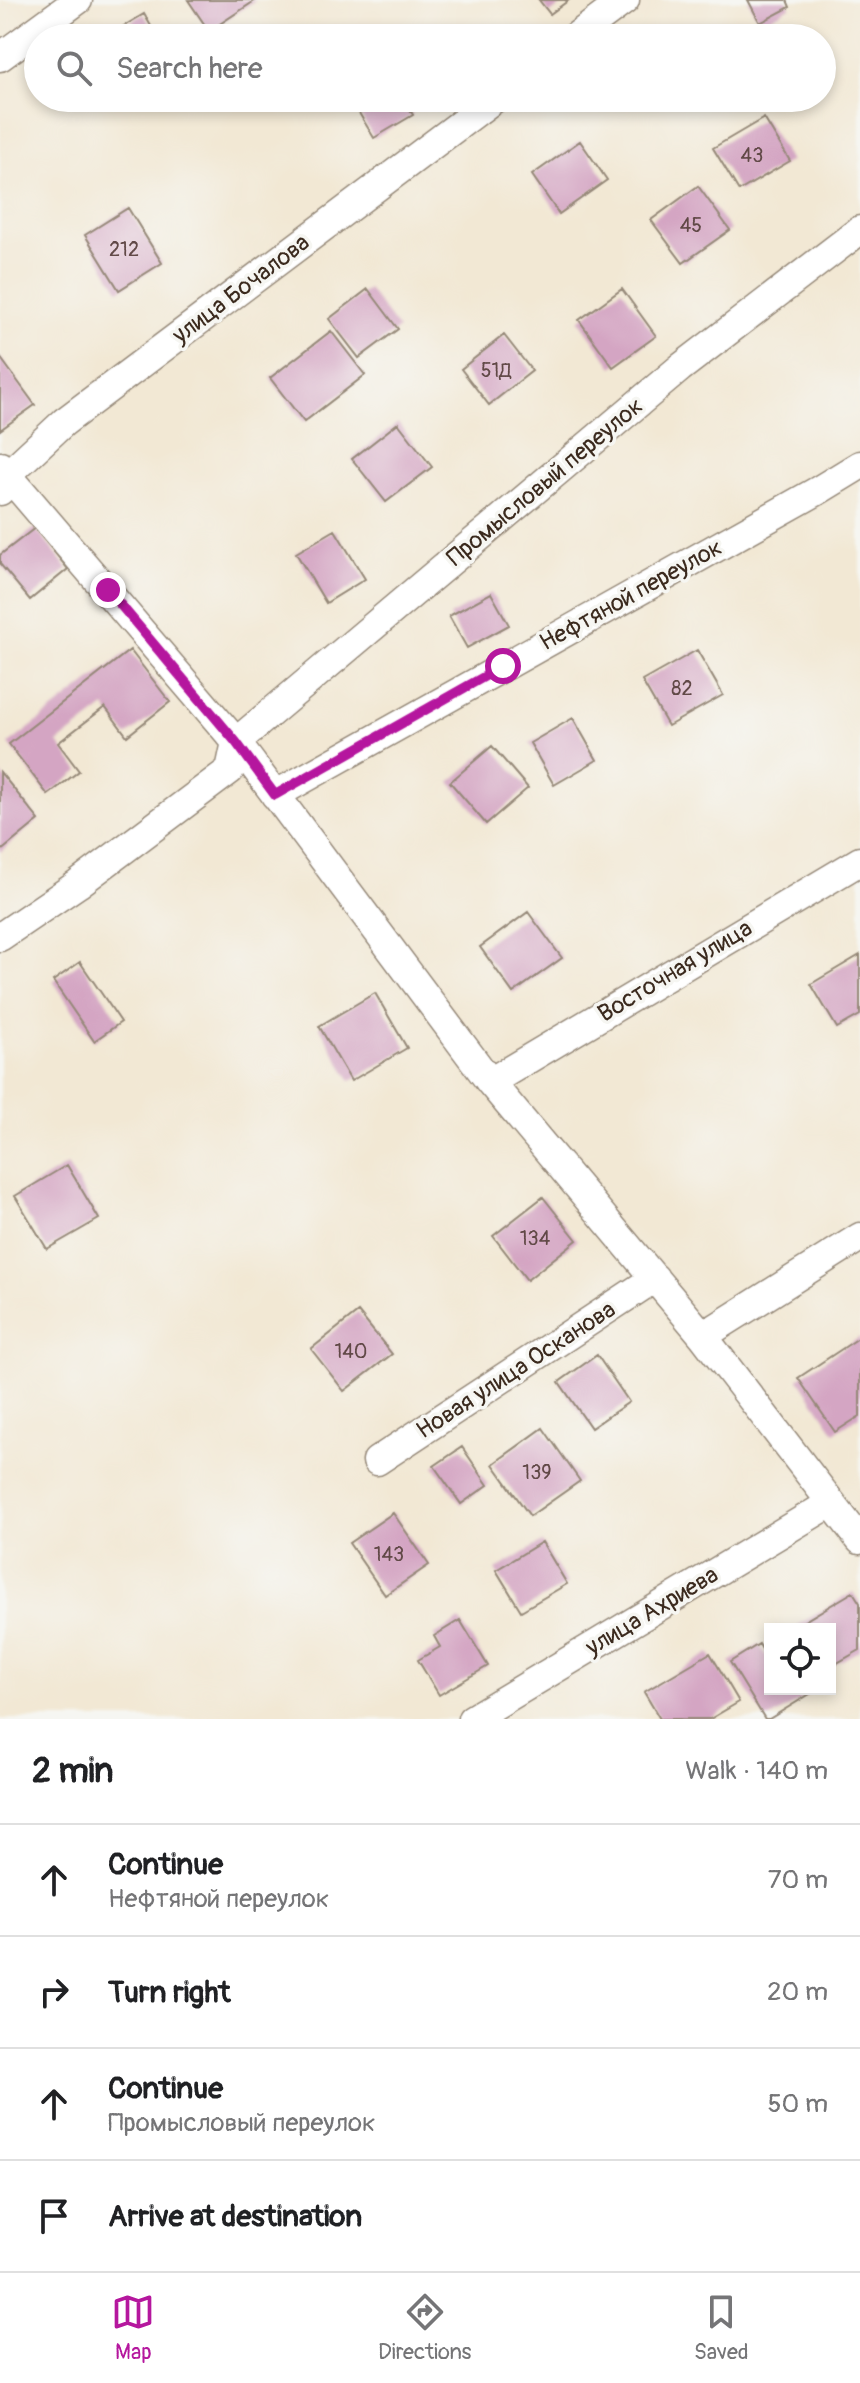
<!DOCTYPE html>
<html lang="en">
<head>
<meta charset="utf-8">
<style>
	body { margin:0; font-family:Pangolin,sans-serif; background:#f6f6f6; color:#202124 }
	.controls { position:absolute; right:24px; bottom:24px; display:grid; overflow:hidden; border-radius:0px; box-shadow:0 4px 12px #0003 }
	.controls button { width:72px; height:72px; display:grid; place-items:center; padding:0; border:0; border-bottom:2px solid #e0e0e0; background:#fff; color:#202124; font:40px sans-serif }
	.stop { position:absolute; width:24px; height:24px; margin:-18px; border:6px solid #b5179e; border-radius:50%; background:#fff }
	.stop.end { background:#b5179e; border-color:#fff; box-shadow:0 2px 8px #0008 }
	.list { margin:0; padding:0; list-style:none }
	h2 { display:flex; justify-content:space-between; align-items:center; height:104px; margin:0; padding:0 32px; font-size:34px }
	h2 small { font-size:26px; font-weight:400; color:#757577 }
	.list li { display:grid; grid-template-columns:52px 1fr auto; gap:24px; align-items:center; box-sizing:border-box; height:112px; padding:0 32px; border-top:2px solid #e0e0e0 }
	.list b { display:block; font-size:30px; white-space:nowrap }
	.list p { margin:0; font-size:26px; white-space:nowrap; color:#757577 }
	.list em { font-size:26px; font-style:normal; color:#757577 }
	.icon { flex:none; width:44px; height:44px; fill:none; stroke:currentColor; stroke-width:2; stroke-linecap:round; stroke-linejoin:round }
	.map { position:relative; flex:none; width:860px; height:1719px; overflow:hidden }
	.search { position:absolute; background:#fff; box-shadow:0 4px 12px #0003; left:24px; right:24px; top:24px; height:88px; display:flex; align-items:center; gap:20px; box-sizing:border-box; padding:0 28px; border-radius:44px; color:#757577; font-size:30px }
	.sheet { height:552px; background:#fff }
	nav { display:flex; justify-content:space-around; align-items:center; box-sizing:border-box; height:112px; border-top:2px solid #e0e0e0; background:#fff; font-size:22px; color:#757577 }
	nav a { display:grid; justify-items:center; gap:4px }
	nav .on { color:#b5179e }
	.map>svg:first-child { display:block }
	.building { fill:#d4a5c3 }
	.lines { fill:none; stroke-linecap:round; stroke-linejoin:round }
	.street-casing { stroke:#968979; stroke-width:31 }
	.street { stroke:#fff; stroke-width:28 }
	.route { stroke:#b5179e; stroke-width:10 }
	.labels { text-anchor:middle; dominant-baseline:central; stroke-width:7; stroke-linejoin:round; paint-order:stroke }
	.number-label { font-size:20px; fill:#614947 }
	.street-label { font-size:24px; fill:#3b2a1e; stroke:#f6f6f2 }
</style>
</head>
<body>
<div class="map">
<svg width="860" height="1719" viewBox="0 0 860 1719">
	<rect width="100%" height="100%" fill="#f6f6f2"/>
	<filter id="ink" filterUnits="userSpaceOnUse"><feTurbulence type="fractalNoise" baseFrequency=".0125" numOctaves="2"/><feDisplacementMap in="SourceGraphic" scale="16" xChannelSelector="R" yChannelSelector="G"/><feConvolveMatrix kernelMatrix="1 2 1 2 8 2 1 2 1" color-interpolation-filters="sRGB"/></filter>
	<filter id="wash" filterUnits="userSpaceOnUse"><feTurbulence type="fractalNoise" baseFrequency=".006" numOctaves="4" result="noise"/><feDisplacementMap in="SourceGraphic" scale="32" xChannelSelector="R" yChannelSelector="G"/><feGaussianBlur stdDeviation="1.8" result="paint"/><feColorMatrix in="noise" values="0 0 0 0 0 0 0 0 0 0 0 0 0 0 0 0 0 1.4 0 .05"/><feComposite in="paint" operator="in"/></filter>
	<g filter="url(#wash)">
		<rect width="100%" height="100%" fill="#f2e8d4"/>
		<g id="blocks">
			<!-- building -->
			<path class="building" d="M188,0H256L209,31Z
				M539,0H569L550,14Z
				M748,0H787L790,7L760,23Z
				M144,14L158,38H104Z
				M350,98H403L413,115L374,138Z
				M764,118L790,161L739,191L713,148Z
				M580,141L607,180L559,214L532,175Z
				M698,186L730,230L683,263L651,220Z
				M128,208L162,263L119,290L85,235Z
				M368,289L398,329L359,358L329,319Z
				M622,289L656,336L613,367L579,320Z
				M331,331L365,375L304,422L270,378Z
				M504,335L532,371L489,405L461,369Z
				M0,357L35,405L0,430Z
				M398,423L432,467L386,502L352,459Z
				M35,528L68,569L30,600L0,564V555Z
				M335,530L365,579L326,603L296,553Z
				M491,593L509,625L467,648L449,616Z
				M130,650L170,702L127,736L105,707L58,743L79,771L48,795L9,744Z
				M697,650L723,695L668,726L642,681Z
				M573,718L597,760L554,785L530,743Z
				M492,746L528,788L486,824L450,782Z
				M0,772L39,820L0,852Z
				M528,912L562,958L513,993L480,947Z
				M860,955V1015L837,1028L811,984Z
				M80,962L121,1022L94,1041L53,981Z
				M375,993L407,1048L351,1081L319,1026Z
				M67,1165L99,1219L47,1249L15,1196Z
				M543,1197L577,1240L527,1280L493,1236Z
				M358,1312L392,1354L344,1391L311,1349Z
				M860,1337V1416L835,1432L798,1378Z
				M597,1355L629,1402L591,1428L559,1382Z
				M543,1428L580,1481L530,1516L493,1464Z
				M462,1447L488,1485L461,1504L434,1466Z
				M393,1513L429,1565L385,1595L349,1543Z
				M542,1542L567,1584L521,1611L496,1570Z
				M853,1592L860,1603V1650L830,1667V1629H800L798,1625Z
				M460,1620L488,1666L439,1695L418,1660L440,1647L434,1636Z
				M759,1644L766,1656L770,1653V1689H818L769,1719H765L730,1662Z
				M710,1653L739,1702L710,1719H660L644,1692Z"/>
		</g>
	</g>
	<g filter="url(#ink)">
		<use href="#blocks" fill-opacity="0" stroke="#968979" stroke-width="2"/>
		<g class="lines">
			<defs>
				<path id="street" d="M574,38L625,0
					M0,57L78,0
					M0,466L236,742L490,1082L703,1336L860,1540
					M0,491L7,475L64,422L495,98
					M275,795L819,490L860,465
					M0,937L78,884L230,770L236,742L680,368L860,230
					M490,1082L860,861
					M703,1336L860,1237
					M377,1461L655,1278
					M472,1719L831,1503"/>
			</defs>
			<!-- street casing -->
			<use href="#street" class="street-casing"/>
			<!-- street -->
			<use href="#street" class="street"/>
		</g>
	</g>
	<g class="lines" filter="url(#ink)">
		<!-- route -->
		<path class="route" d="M108,590L236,742L275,795L503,666"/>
	</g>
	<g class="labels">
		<!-- number labels -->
		<g class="number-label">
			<text x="752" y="155">43</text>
			<text x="691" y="225">45</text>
			<text x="124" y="249">212</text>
			<text x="496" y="370">51Д</text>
			<text x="682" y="688">82</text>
			<text x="535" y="1238">134</text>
			<text x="351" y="1351">140</text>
			<text x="537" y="1472">139</text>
			<text x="389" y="1554">143</text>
		</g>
		<!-- street labels -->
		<g class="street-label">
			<text transform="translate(241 289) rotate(-37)">улица Бочалова</text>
			<text transform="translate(545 482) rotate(-40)">Промысловый переулок</text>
			<text transform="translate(631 595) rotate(-29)">Нефтяной переулок</text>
			<text transform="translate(675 971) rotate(-31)">Восточная улица</text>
			<text transform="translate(516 1370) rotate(-33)">Новая улица Осканова</text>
			<text transform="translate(652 1611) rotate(-31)">улица Ахриева</text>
		</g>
	</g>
</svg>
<div class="controls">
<button><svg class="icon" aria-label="locate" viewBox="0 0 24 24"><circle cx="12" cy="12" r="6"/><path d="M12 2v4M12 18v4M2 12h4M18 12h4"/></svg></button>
</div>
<div class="stop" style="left:503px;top:666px"></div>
<div class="stop end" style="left:108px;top:590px"></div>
<div class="search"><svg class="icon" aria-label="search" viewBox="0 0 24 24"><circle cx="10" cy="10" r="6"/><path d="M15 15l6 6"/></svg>Search here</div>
</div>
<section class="sheet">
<h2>2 min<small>Walk · 140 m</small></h2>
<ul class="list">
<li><svg class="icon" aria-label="ahead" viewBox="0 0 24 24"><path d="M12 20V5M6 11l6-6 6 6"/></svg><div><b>Continue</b><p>Нефтяной переулок</p></div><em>70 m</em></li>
<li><svg class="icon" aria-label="right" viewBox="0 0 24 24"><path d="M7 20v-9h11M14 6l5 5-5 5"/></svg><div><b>Turn right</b></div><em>20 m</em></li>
<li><svg class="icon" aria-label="ahead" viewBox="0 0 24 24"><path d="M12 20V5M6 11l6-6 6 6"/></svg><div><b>Continue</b><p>Промысловый переулок</p></div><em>50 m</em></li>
<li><svg class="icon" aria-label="arrive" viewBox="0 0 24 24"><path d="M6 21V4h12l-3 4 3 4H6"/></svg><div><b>Arrive at destination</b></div></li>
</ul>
</section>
<nav>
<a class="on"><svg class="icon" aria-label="map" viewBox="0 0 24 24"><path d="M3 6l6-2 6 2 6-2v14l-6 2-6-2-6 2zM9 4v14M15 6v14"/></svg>Map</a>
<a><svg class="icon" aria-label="directions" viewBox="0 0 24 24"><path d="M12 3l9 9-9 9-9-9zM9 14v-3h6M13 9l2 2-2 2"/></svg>Directions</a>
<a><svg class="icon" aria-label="saved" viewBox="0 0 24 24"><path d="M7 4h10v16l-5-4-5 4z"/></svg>Saved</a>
</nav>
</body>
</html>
